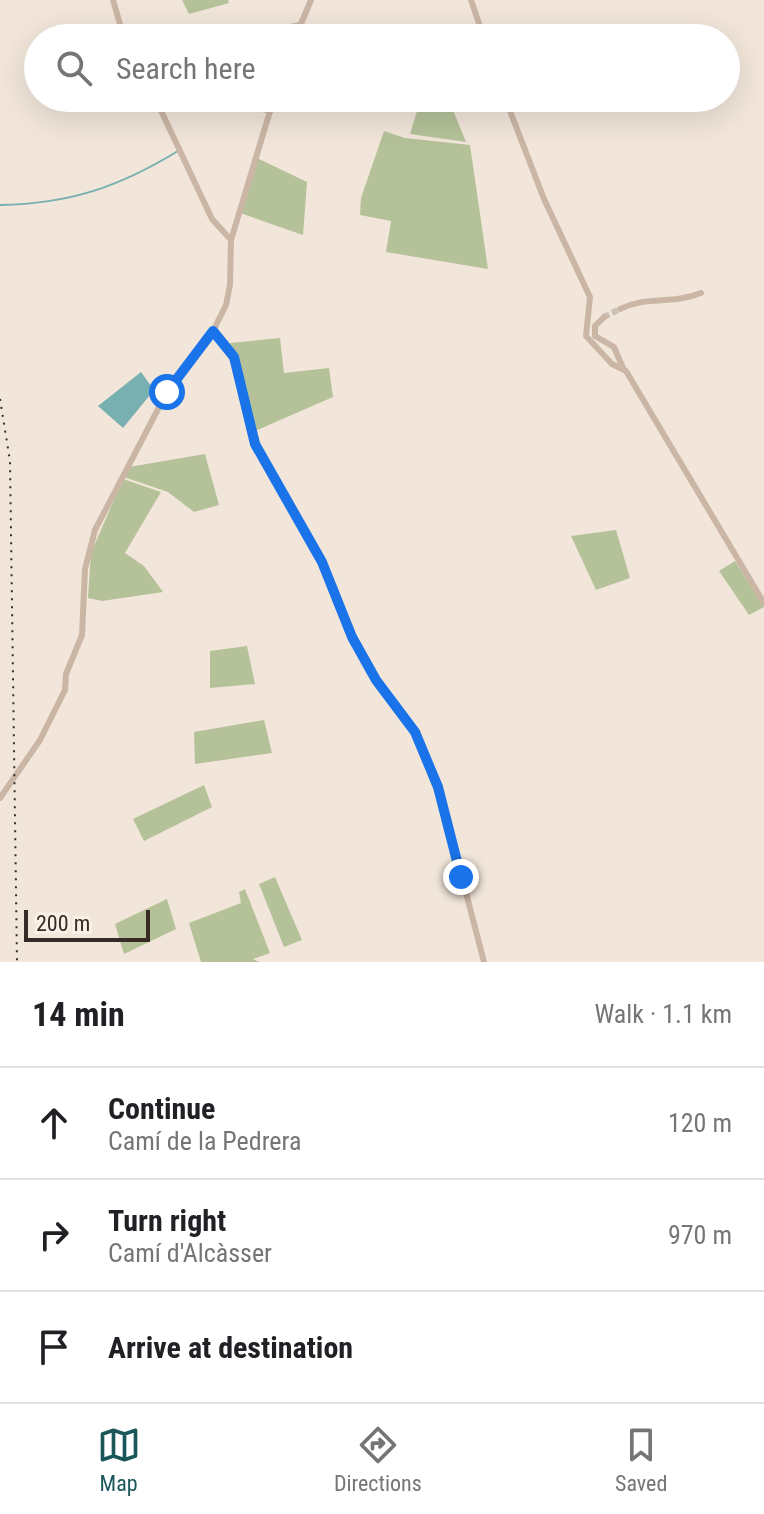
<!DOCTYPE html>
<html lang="en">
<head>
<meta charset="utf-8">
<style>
	body { margin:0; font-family:"Roboto Condensed",sans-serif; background:#f6f6f6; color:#202124 }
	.scale { position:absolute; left:24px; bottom:20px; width:126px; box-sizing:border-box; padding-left:8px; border:4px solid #362b27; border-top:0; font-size:22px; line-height:28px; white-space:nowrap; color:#362b27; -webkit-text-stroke:6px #faf0e6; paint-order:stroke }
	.stop { position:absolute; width:24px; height:24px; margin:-18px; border:6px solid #1a73e8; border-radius:50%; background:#fff }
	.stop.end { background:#1a73e8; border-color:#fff; box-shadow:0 2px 8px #0008 }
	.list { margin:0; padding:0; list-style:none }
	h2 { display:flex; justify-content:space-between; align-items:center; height:104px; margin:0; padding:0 32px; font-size:34px }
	h2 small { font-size:26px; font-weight:400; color:#757577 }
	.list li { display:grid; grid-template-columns:52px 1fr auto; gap:24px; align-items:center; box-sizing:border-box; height:112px; padding:0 32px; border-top:2px solid #e0e0e0 }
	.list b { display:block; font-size:30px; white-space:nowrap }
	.list p { margin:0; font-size:26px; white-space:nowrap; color:#757577 }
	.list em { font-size:26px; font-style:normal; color:#757577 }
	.icon { flex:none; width:44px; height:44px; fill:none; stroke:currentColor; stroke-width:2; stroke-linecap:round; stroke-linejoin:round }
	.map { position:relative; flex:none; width:764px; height:962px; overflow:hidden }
	.search { position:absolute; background:#fff; box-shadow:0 8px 32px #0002; left:24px; right:24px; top:24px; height:88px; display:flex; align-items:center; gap:20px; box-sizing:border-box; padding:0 28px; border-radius:44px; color:#757577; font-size:30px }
	.sheet { height:440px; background:#fff }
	nav { display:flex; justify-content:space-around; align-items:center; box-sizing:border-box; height:112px; border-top:2px solid #e0e0e0; background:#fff; font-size:22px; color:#757577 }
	nav a { display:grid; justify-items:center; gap:4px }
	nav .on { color:#1b5659 }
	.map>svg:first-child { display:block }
	.green { fill:#b5c299 }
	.water { fill:#78afb0 }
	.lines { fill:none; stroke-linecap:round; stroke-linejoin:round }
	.stream { stroke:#78afb0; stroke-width:2 }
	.minor-tunnel { stroke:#ccc1b6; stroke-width:6; stroke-dasharray:6 3; stroke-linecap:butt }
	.minor { stroke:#cbb6a5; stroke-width:6 }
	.rail { stroke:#362b27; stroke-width:2; stroke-dasharray:2 6; stroke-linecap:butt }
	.route { stroke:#1a73e8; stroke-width:10 }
</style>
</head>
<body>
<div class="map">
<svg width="764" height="962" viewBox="0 0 764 962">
	<rect width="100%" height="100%" fill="#f2e6da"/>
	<!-- green -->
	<path class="green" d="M182,0H228L229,3L189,14Z
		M299,22L293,38L236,36Z
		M202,98H270L266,113L216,100L205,105Z
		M421,98H448L466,142L410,134Z
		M384,131L405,138L470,145L488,269L386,252L391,221L360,215L361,198Z
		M257,158L307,182L303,235L240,213Z
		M280,338L284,373L329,368L333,397L255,431L230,343Z
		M205,454L219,505L194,512L168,492L124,477L129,467Z
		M123,479L161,492L125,553L144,566L163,592L102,601L88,598L91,553Z
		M616,530L630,578L596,590L571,536Z
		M735,561L764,607L749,615L719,571Z
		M247,646L255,684L210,688V651Z
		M264,720L272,753L195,764L194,732Z
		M204,785L212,807L144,841L133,819Z
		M275,877L302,940L284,947L259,884Z
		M245,889L270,953L253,959L259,962H201L189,923L241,903L239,892Z
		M167,899L176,929L124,954L115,924Z"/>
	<!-- water -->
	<path class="water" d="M141,372L154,390L123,428L98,406Z"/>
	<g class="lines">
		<!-- stream -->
		<path class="stream" d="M0,205C69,204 119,187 178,151"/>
		<!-- minor-tunnel -->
		<path class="minor-tunnel" d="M604,317L620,309"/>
		<!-- minor -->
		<path class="minor" d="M113,0L124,38
			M471,0L484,38
			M295,38L311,0
			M505,98L544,199L590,297L586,336L612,364L626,371L764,603
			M231,240L274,98
			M620,309C649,295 671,305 701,293
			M604,317L595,326V336L614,347L623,368
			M213,331L234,357L261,458L322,562L352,637L376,680L415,732L445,812L484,962
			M0,798L40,740L65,690L66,674L82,635L85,569L95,530L167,392L213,331L226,305L230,285L231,240L212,219L155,98"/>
		<!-- rail -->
		<path class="rail" d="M0,399L10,461L17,962"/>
	</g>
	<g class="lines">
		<!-- route -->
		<path class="route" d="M167,392L213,331L234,357L255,444L322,562L352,637L376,680L415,732L438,787L461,877"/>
	</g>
</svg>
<div class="scale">200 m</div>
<div class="stop" style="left:167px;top:392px"></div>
<div class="stop end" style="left:461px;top:877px"></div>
<div class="search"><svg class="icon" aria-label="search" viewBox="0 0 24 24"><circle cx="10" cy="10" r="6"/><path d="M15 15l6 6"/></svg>Search here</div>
</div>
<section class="sheet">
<h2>14 min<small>Walk · 1.1 km</small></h2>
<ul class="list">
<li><svg class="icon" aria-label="ahead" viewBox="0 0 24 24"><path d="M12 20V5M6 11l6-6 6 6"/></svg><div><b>Continue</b><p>Camí de la Pedrera</p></div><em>120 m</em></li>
<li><svg class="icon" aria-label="right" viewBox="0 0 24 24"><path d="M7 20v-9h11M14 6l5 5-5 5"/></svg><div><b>Turn right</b><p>Camí d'Alcàsser</p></div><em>970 m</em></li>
<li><svg class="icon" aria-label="arrive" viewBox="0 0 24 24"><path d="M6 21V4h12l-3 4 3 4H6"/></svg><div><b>Arrive at destination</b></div></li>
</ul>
</section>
<nav>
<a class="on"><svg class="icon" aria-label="map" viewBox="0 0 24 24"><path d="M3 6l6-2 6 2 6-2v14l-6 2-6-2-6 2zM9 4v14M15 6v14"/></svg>Map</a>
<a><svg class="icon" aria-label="directions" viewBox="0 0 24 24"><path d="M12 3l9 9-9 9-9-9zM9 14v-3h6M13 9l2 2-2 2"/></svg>Directions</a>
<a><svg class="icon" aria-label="saved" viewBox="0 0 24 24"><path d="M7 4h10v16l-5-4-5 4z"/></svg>Saved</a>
</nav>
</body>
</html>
